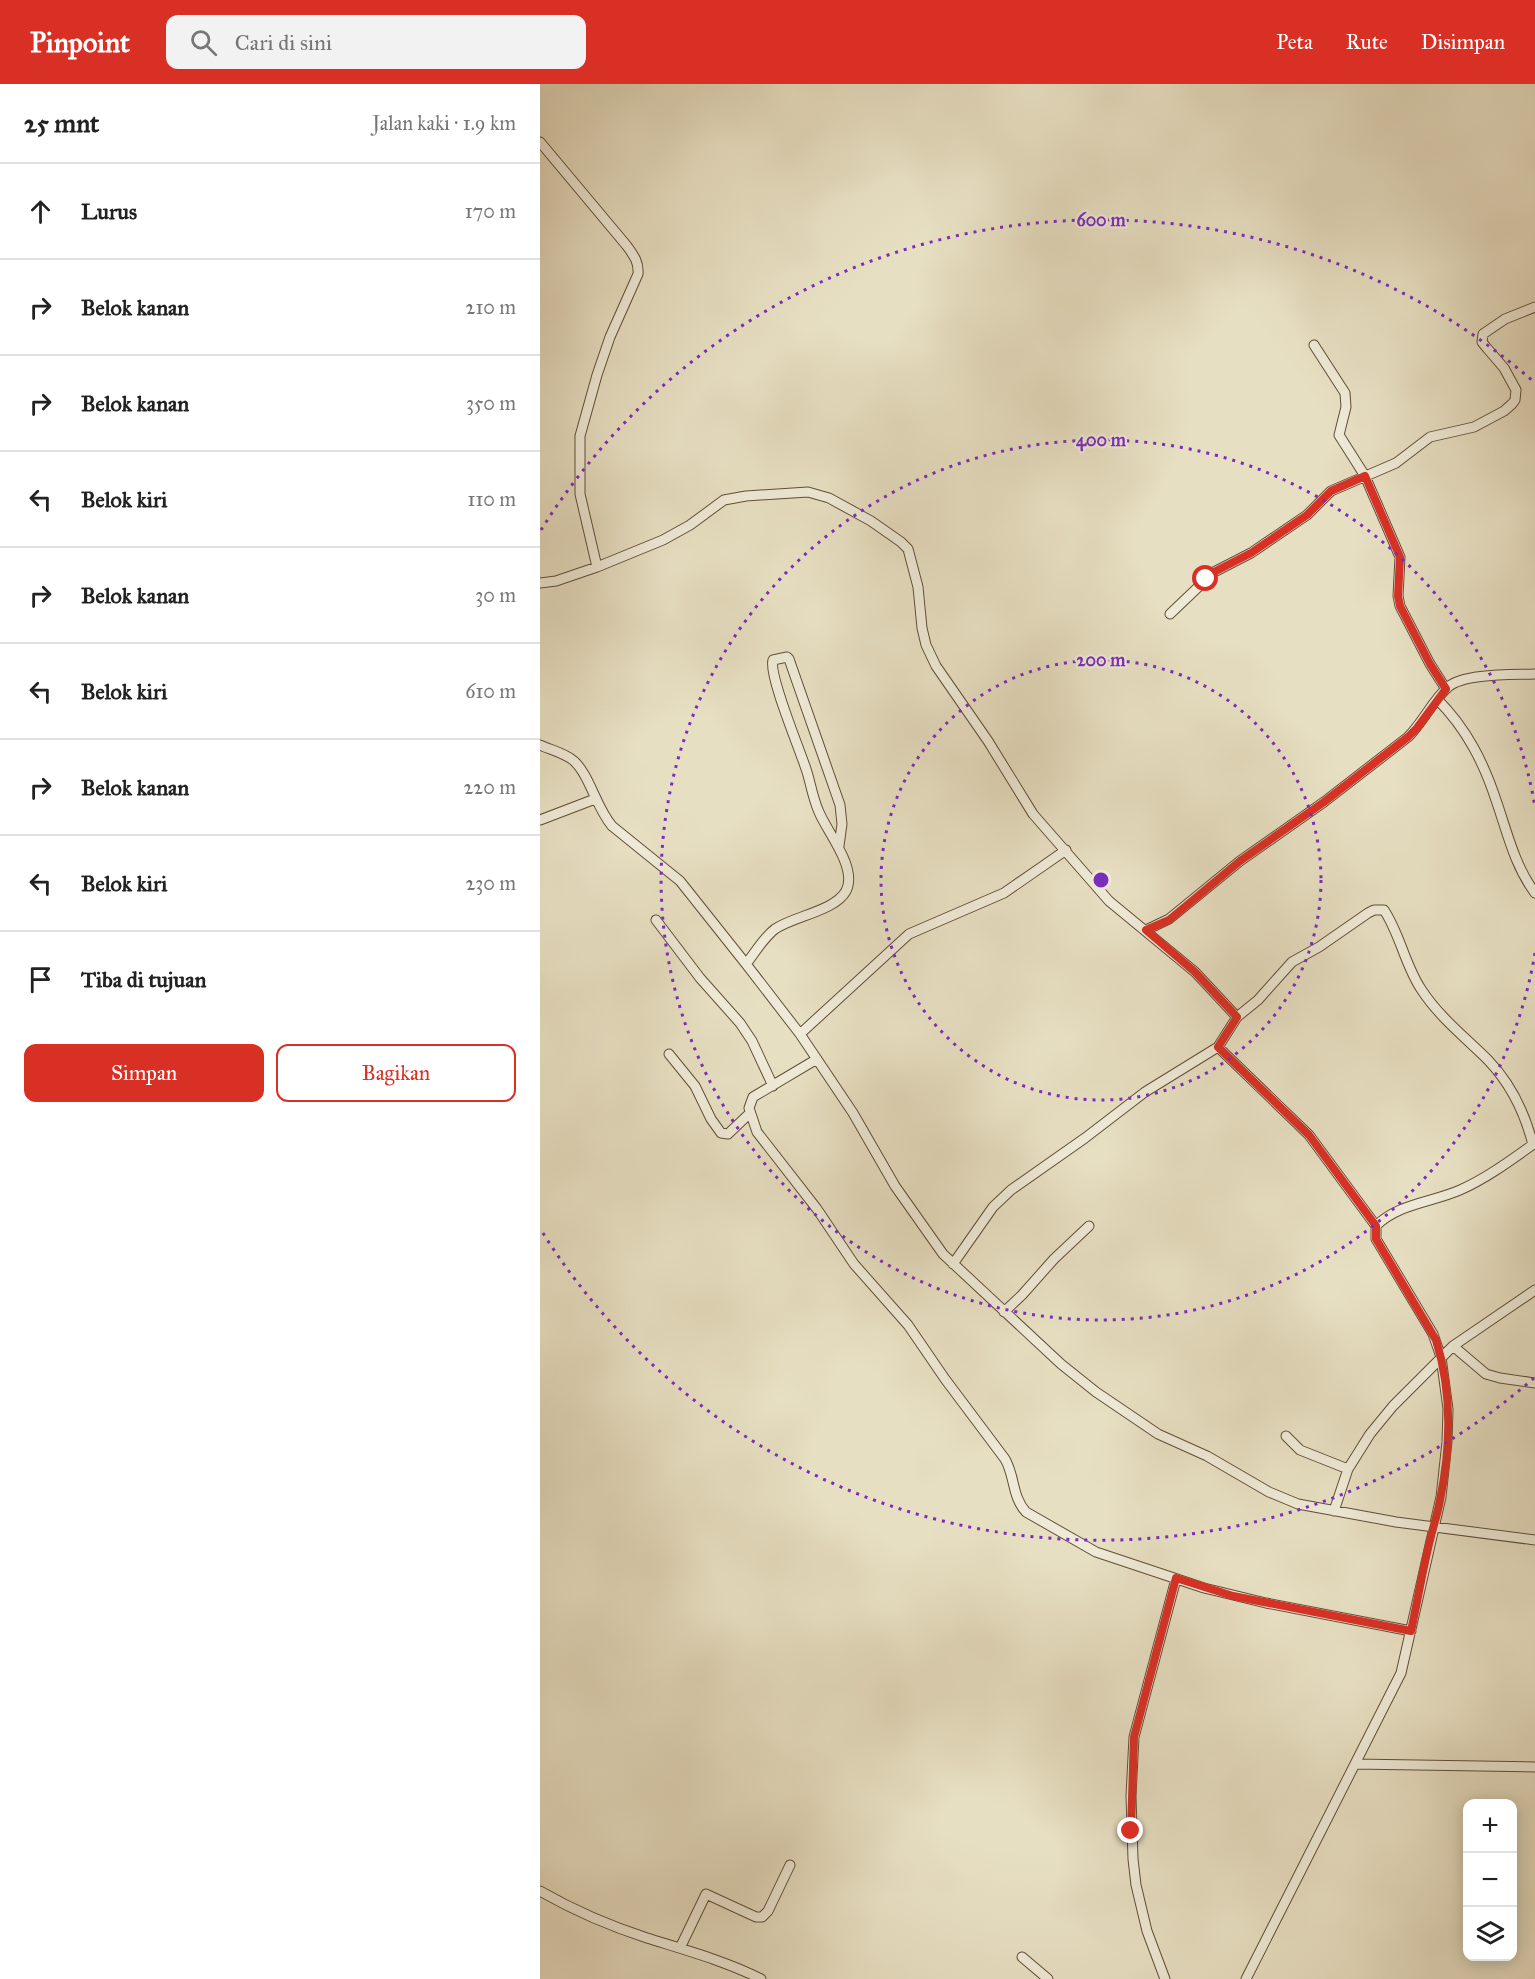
<!DOCTYPE html>
<html lang="id">
<head>
<meta charset="utf-8">
<style>
	body { margin:0; font-family:"IM FELL Great Primer",serif; background:#f2f2f2; color:#222 }
	.controls { position:absolute; right:18px; bottom:18px; display:grid; overflow:hidden; border-radius:12px; box-shadow:0 3px 15px #0003 }
	.controls button { width:54px; height:54px; display:grid; place-items:center; padding:0; border:0; border-bottom:2px solid #e0e0e0; background:#fff; color:#222; font:30px sans-serif }
	.stop { position:absolute; width:18px; height:18px; margin:-14px; border:4px solid #d93025; border-radius:50%; background:#fff }
	.stop.end { background:#d93025; border-color:#fff; box-shadow:0 2px 6px #0008 }
	.list { margin:0; padding:0; list-style:none }
	h2 { display:flex; justify-content:space-between; align-items:center; height:78px; margin:0; padding:0 24px; font-size:26px }
	h2 small { font-size:20px; font-weight:400; color:#767676 }
	.list li { display:grid; grid-template-columns:39px 1fr auto; gap:18px; align-items:center; box-sizing:border-box; height:96px; padding:0 24px; border-top:2px solid #e0e0e0 }
	.list b { display:block; font-size:22px; white-space:nowrap }
	.list em { font-size:20px; font-style:normal; color:#767676 }
	.actions { display:flex; gap:12px; padding:18px 24px }
	.actions a { flex:1; padding:14px 0; border:2px solid #d93025; border-radius:12px; text-align:center; font-size:21px; color:#d93025 }
	.actions .main { background:#d93025; color:#fff }
	.icon { flex:none; width:33px; height:33px; fill:none; stroke:currentColor; stroke-width:2; stroke-linecap:round; stroke-linejoin:round }
	.map { position:relative; flex:none; width:995px; height:1895px; overflow:hidden }
	header { display:flex; align-items:center; gap:36px; box-sizing:border-box; height:84px; padding:0 30px; background:#d93025; color:#fff }
	header strong { font-size:28px }
	nav { display:flex; gap:33px; margin-inline-start:auto; font-size:21px }
	.search { width:420px; height:54px; background:#f2f2f2; display:flex; align-items:center; gap:15px; box-sizing:border-box; padding:0 21px; border-radius:12px; color:#767676; font-size:22px }
	main { display:flex }
	aside { flex:1; background:#fff }
	.map>svg:first-child { display:block }
	.lines { fill:none; stroke-linecap:round; stroke-linejoin:round }
	.minor-casing { stroke:#604e38; stroke-width:11 }
	.minor { stroke:#efead7; stroke-width:9 }
	.route { stroke:#d93025; stroke-width:8 }
	.ring { fill:none; stroke:#7b2cbf; stroke-width:3; stroke-dasharray:3 6 }
	.centre { fill:#7b2cbf; stroke:#efead7; stroke-width:3 }
	.ring-label { font-size:18px; text-anchor:middle; font-weight:bold; fill:#7b2cbf; stroke:#efead7; stroke-width:4.5; stroke-linejoin:round; paint-order:stroke }
</style>
</head>
<body>
<header>
<strong>Pinpoint</strong>
<div class="search"><svg class="icon" aria-label="search" viewBox="0 0 24 24"><circle cx="10" cy="10" r="6"/><path d="M15 15l6 6"/></svg>Cari di sini</div>
<nav><a>Peta</a><a>Rute</a><a>Disimpan</a></nav>
</header>
<main>
<aside>
<h2>25 mnt<small>Jalan kaki · 1.9 km</small></h2>
<ul class="list">
<li><svg class="icon" aria-label="ahead" viewBox="0 0 24 24"><path d="M12 20V5M6 11l6-6 6 6"/></svg><div><b>Lurus</b></div><em>170 m</em></li>
<li><svg class="icon" aria-label="right" viewBox="0 0 24 24"><path d="M7 20v-9h11M14 6l5 5-5 5"/></svg><div><b>Belok kanan</b></div><em>210 m</em></li>
<li><svg class="icon" aria-label="right" viewBox="0 0 24 24"><path d="M7 20v-9h11M14 6l5 5-5 5"/></svg><div><b>Belok kanan</b></div><em>350 m</em></li>
<li><svg class="icon" aria-label="left" viewBox="0 0 24 24"><path d="M17 20v-9H6M10 6l-5 5 5 5"/></svg><div><b>Belok kiri</b></div><em>110 m</em></li>
<li><svg class="icon" aria-label="right" viewBox="0 0 24 24"><path d="M7 20v-9h11M14 6l5 5-5 5"/></svg><div><b>Belok kanan</b></div><em>30 m</em></li>
<li><svg class="icon" aria-label="left" viewBox="0 0 24 24"><path d="M17 20v-9H6M10 6l-5 5 5 5"/></svg><div><b>Belok kiri</b></div><em>610 m</em></li>
<li><svg class="icon" aria-label="right" viewBox="0 0 24 24"><path d="M7 20v-9h11M14 6l5 5-5 5"/></svg><div><b>Belok kanan</b></div><em>220 m</em></li>
<li><svg class="icon" aria-label="left" viewBox="0 0 24 24"><path d="M17 20v-9H6M10 6l-5 5 5 5"/></svg><div><b>Belok kiri</b></div><em>230 m</em></li>
<li><svg class="icon" aria-label="arrive" viewBox="0 0 24 24"><path d="M6 21V4h12l-3 4 3 4H6"/></svg><div><b>Tiba di tujuan</b></div></li>
</ul>
<div class="actions"><a class="main">Simpan</a><a>Bagikan</a></div>
</aside>
<div class="map">
<svg width="995" height="1895" viewBox="0 0 995 1895">
	<rect width="100%" height="100%" fill="#e7dfc2"/>
	<filter id="stains"><feTurbulence type="fractalNoise" baseFrequency=".00333" numOctaves="4"/><feColorMatrix values="0 0 0 0 .2 0 0 0 0 .09 0 0 0 0 .02 0 0 0 .5 -.17"/></filter>
	<radialGradient id="worn" r=".72"><stop offset=".6" stop-color="#630" stop-opacity="0"/><stop offset="1" stop-color="#630" stop-opacity=".3"/></radialGradient>
	<g class="lines">
		<defs>
			<path id="minor" d="M0,58L87,162C94,172 99,178 98,190L70,253L57,291L40,352V410L57,483
				M774,261L805,309L806,323L799,351L825,392L860,473L858,512L860,522L890,580L906,605
				M0,499L16,497L57,483L123,456L150,441L184,416L206,412L268,408L289,414L331,437L361,458L368,465L378,503L382,544L386,561L396,582L448,657L493,730L569,817L655,888L697,933L718,916L752,878L779,863L828,829L834,826H844C860,850 865,881 881,905C899,933 925,953 948,976C971,1000 985,1029 993,1061
				M630,530L674,488L711,469L767,431L791,407L856,379L890,353L934,343L964,327L972,320L975,316L976,306L964,284L946,263L942,258L943,250L965,235L995,223
				M897,615C927,645 944,679 957,719C968,751 975,782 995,809
				M0,661C11,666 25,669 34,677C50,692 56,723 72,742L140,797L206,880L260,950L313,1029L355,1102L403,1170L521,1280L556,1308L618,1350L667,1372L729,1408L758,1420L856,1438L995,1456
				M0,736L55,715
				M116,836L160,894L200,939L212,957L233,1002
				M606,846L629,835L700,777L784,718L868,653C883,638 893,616 908,603C924,589 974,591 995,590
				M206,880C215,869 223,854 235,845C254,832 295,827 306,807C318,784 287,748 279,728C273,715 271,701 267,688C261,668 228,591 233,576L247,573L249,575L300,721L302,740L299,762
				M697,933L678,963L769,1051L836,1142
				M260,950L369,850L464,809L526,766
				M129,970L155,1002L171,1035L181,1049L188,1050L210,1029
				M277,975L213,1013L209,1024L217,1048L277,1125L314,1180L368,1241L405,1295L465,1375C475,1392 472,1413 486,1428L556,1468L664,1504L726,1519L871,1547
				M413,1180L453,1123L471,1106L545,1054L605,1008L678,963
				M464,1228L482,1211L514,1175L549,1142
				M913,1262L946,1290L960,1294L995,1299
				M746,1352L760,1366L808,1385
				M794,1427L808,1385L830,1350L853,1322L913,1262L995,1206
				M815,1680L995,1683
				M0,1807C33,1826 70,1842 107,1854C145,1866 185,1877 221,1895
				M140,1864L166,1810L216,1833H222L228,1827L250,1781
				M482,1873L508,1895
				M625,1895L607,1847L596,1801L593,1775L591,1712L594,1653L636,1495
				M706,1895L861,1589L901,1413L907,1358L908,1325L901,1273L893,1250L836,1155V1142C857,1120 893,1118 920,1106C947,1094 971,1076 995,1059"/>
		</defs>
		<!-- minor casing -->
		<use href="#minor" class="minor-casing"/>
		<!-- minor -->
		<use href="#minor" class="minor"/>
	</g>
	<g class="lines">
		<!-- route -->
		<path class="route" d="M591,1747L594,1653L636,1494L693,1512L871,1547C878,1515 883,1483 891,1452C894,1440 898,1428 900,1416C911,1363 912,1307 896,1256L836,1155V1142L769,1051L678,963L697,933L655,888L606,846L629,836L700,777L784,718L868,653L877,644L906,605L890,580L860,522L858,512L860,473L825,392L791,407L767,431L711,469L674,488L666,495"/>
	</g>
	<!-- distance rings -->
	<g class="ring">
		<circle cx="561" cy="796" r="220"/>
		<path d="M995 869A440 440 0 1 1 995 723"/>
		<path d="M994 1294A660 660 0 0 1 1 1146M1 446A660 660 0 0 1 994 298"/>
	</g>
	<circle cx="561" cy="796" r="9" class="centre"/>
	<g class="ring-label">
		<text x="561" y="142">600 m</text>
		<text x="561" y="362">400 m</text>
		<text x="561" y="582">200 m</text>
	</g>
	<rect width="100%" height="100%" filter="url(#stains)"/>
	<rect width="100%" height="100%" fill="url(#worn)"/>
</svg>
<div class="controls">
<button>+</button>
<button>−</button>
<button><svg class="icon" aria-label="layers" viewBox="0 0 24 24"><path d="M12 4l9 5-9 5-9-5zM3 14l9 5 9-5"/></svg></button>
</div>
<div class="stop" style="left:666px;top:495px"></div>
<div class="stop end" style="left:591px;top:1747px"></div>
</div>
</main>
</body>
</html>
